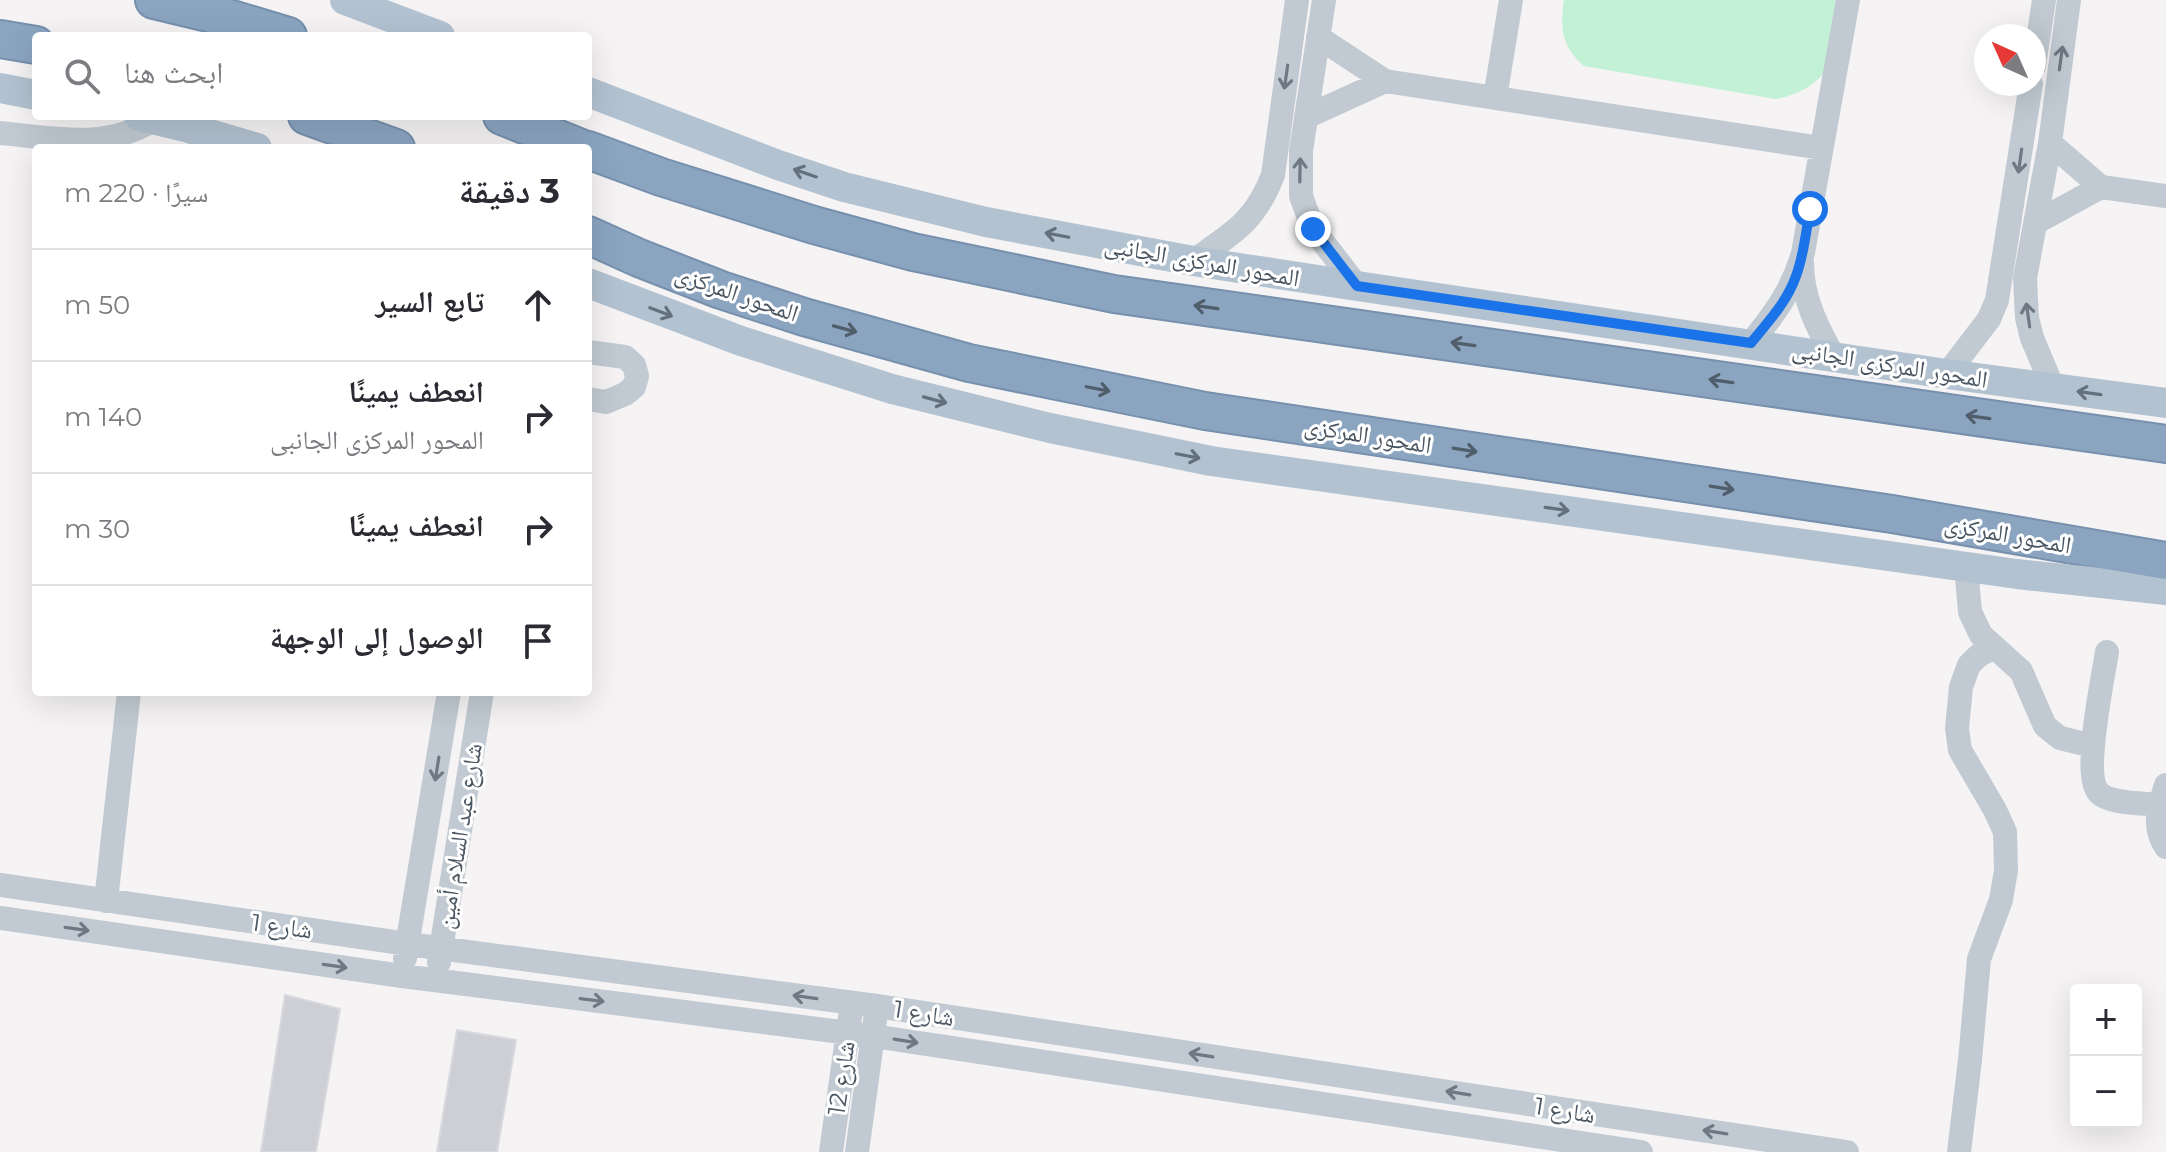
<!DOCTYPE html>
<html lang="ar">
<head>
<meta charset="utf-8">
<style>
	body { margin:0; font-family:Montserrat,"Noto Naskh Arabic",sans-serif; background:#f7f7f7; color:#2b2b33; direction:rtl }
	.controls { position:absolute; right:24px; bottom:24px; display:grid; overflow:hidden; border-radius:8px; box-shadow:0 8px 32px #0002 }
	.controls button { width:72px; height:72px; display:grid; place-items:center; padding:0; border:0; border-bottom:2px solid #e1e1e2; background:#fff; color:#2b2b33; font:40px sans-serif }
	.compass { position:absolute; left:1974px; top:24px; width:72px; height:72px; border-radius:50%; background:#fff; box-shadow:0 8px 32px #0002; rotate:315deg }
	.stop { position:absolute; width:24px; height:24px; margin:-18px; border:6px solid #1a73e8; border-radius:50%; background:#fff }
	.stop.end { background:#1a73e8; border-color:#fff; box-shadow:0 2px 8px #0008 }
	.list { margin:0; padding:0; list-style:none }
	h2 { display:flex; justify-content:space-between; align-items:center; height:104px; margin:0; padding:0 32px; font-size:34px }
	h2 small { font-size:26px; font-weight:400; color:#7c7c81 }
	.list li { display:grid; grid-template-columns:52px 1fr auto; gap:24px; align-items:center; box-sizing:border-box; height:112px; padding:0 32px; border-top:2px solid #e1e1e2 }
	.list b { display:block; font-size:30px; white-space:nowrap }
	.list p { margin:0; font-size:26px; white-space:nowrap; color:#7c7c81 }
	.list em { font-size:26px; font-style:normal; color:#7c7c81 }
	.icon { flex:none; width:44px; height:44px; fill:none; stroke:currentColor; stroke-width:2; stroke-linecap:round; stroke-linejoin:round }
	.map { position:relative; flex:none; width:2166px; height:1152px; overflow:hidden; direction:ltr }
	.search { position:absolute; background:#fff; box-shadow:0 8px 32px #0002; left:32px; top:32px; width:560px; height:88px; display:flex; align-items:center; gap:20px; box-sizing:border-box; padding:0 28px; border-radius:8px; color:#7c7c81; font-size:30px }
	.panel { position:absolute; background:#fff; box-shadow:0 8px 32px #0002; left:32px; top:144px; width:560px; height:552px; border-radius:8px; direction:rtl }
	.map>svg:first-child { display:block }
	.green { fill:#c3f1d5 }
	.building { fill:#cdcfd5; stroke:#d7d9de; stroke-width:2 }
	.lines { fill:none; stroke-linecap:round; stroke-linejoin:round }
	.highway-casing { stroke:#7690ad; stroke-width:40 }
	.minor { stroke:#c1cad2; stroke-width:24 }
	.major { stroke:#b3c2d1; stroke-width:30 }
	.highway { stroke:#8ba5c1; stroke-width:36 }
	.oneway { stroke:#6e7983 }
	.oneway2 { stroke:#64717d }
	.oneway3 { stroke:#505e6b }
	.route { stroke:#1a73e8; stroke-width:10 }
	.labels { text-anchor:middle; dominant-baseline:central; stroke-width:6; stroke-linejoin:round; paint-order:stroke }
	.street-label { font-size:24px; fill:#4a5661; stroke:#fff }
</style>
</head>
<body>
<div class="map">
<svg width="2166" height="1152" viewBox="0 0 2166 1152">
	<rect width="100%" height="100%" fill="#f5f3f3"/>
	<!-- green -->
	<path class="green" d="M1564,0H1838C1835,17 1833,58 1825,71C1816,86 1792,97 1775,99L1584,66C1561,45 1560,29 1564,0Z"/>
	<!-- building -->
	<path class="building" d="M285,995L340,1009L316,1152H261Z
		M457,1030L516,1040L497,1152H437Z"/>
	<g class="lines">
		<defs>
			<path id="highway" d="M154,0L225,17L288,36
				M0,39L36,45
				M307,116L396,148
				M502,116L581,148
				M588,150L661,177L814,225L913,252L1114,294L2166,444
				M588,235L639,258L721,290L804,317L969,363L1205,411L1892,514L2166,561"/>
		</defs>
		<!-- highway casing -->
		<use href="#highway" class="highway-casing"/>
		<!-- minor -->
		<path class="minor" d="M1324,0L1301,151V196L1313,229L1357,286
			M1318,37L1385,81L1821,148
			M2034,66L2044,0
			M1495,98L1511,0
			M1306,117L1385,81
			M0,133C56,138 105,151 155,119
			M2050,143L2101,187L2166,196
			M2037,222L2101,187
			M1193,261C1233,233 1255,222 1273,175L1297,0
			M1802,263C1802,298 1817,326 1833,356
			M1751,343C1775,313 1792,291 1803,253L1848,0
			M588,352L625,357L634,365L637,376L634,387L625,394L606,402L588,399
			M1947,374L1989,319L1997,300L2031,84
			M2053,388L2032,338L2027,318L2025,278L2050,143L2069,0
			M1966,566L1970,612L1981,635L2021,671L2045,726L2060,738L2093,746
			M2107,652C2103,678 2082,776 2099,793C2110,804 2143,803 2159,805
			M2166,785C2159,806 2152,827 2166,847
			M0,885L408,944L877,1006L1847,1152
			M106,901L129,692
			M0,918L402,976L873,1036L1641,1152
			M405,958L449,692
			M439,962L482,692
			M831,1152L850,1017
			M857,1152L875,1020
			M1959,1152L1970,1060L1979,959L2001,900L2006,870L2005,832L1995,810L1960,750L1957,728L1961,687L1969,665L1978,656L1994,647"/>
		<!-- major -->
		<path class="major" d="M345,0L440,36
			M0,88L36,95
			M588,92L778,165L844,187L986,222L1193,261L1357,286L1947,374L2166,403
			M139,116L189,128L257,148
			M588,283L741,341L892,389L1050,428L1211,461L2017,574L2166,590"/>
		<!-- highway -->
		<use href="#highway" class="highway"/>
	</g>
	<!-- one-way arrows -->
	<defs><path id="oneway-shaft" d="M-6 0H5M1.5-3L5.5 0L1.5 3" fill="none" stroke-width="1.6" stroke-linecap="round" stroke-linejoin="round" transform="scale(2)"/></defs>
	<g class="oneway">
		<use href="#oneway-shaft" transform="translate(2061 58) rotate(-82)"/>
		<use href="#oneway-shaft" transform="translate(1286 77) rotate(98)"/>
		<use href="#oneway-shaft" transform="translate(2020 161) rotate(98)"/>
		<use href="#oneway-shaft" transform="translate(1300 170) rotate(-89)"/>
		<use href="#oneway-shaft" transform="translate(2028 315) rotate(-98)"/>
		<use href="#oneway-shaft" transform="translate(437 769) rotate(99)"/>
		<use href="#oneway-shaft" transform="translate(77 929) rotate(8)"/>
		<use href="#oneway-shaft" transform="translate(335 966) rotate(8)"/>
		<use href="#oneway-shaft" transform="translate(805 997) rotate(-172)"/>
		<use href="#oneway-shaft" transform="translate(592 1000) rotate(7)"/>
		<use href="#oneway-shaft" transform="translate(906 1041) rotate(9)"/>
		<use href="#oneway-shaft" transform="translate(1201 1055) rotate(-171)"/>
		<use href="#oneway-shaft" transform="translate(1458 1093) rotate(-171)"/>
		<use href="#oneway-shaft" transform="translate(1715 1132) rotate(-171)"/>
	</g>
	<g class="oneway2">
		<use href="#oneway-shaft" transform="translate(805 173) rotate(-161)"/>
		<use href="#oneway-shaft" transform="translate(1057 235) rotate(-169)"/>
		<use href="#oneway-shaft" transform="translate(661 312) rotate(21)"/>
		<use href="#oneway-shaft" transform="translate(2089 393) rotate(-172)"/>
		<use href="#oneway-shaft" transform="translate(935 400) rotate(15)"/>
		<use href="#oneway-shaft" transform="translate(1188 456) rotate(11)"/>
		<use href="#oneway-shaft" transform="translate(1557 509) rotate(8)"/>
	</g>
	<g class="oneway3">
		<use href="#oneway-shaft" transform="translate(1206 307) rotate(-172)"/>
		<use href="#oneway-shaft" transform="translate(845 329) rotate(15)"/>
		<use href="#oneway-shaft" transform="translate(1463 344) rotate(-172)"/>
		<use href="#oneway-shaft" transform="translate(1721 381) rotate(-172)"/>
		<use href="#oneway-shaft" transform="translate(1098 389) rotate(11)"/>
		<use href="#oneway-shaft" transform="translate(1978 417) rotate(-172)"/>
		<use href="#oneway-shaft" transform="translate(1465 450) rotate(9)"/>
		<use href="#oneway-shaft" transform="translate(1722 488) rotate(9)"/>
	</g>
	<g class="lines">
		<!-- route -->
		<path class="route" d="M1313,229L1357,286L1751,343C1768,322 1787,302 1796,276C1804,255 1806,231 1810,209"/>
	</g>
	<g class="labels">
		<!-- street labels -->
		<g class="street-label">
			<text transform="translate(1202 261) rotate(10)">المحور المركزى الجانبى</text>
			<text transform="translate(737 293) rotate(19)">المحور المركزى</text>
			<text transform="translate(1890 364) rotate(9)">المحور المركزى الجانبى</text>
			<text transform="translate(1368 435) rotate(9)">المحور المركزى</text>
			<text transform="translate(2008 534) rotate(10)">المحور المركزى</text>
			<text transform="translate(459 836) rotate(-81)">شارع عبد السلام أمين</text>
			<text transform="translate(282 926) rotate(8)">شارع 1</text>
			<text transform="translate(924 1013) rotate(9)">شارع 1</text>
			<text transform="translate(841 1078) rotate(-82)">شارع 12</text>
			<text transform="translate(1565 1110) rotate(9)">شارع 1</text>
		</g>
	</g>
</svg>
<div class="controls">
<button>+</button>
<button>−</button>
</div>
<svg class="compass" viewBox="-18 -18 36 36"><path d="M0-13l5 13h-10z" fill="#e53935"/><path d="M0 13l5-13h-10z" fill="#7c7c81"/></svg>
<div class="stop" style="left:1810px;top:209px"></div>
<div class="stop end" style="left:1313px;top:229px"></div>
<div class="search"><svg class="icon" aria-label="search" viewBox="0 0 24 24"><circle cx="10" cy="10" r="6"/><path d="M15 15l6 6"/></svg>ابحث هنا</div>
<section class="panel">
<h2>3 دقيقة<small>سيرًا · 220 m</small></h2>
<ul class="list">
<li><svg class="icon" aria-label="ahead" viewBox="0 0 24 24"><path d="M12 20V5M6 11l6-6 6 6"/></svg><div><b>تابع السير</b></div><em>50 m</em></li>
<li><svg class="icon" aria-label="right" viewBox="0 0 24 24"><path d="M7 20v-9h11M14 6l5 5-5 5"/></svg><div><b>انعطف يمينًا</b><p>المحور المركزى الجانبى</p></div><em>140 m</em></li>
<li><svg class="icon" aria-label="right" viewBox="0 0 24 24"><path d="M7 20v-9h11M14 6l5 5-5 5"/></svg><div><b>انعطف يمينًا</b></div><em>30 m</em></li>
<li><svg class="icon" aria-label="arrive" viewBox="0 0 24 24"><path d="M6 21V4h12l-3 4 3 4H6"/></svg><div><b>الوصول إلى الوجهة</b></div></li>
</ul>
</section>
</div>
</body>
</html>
